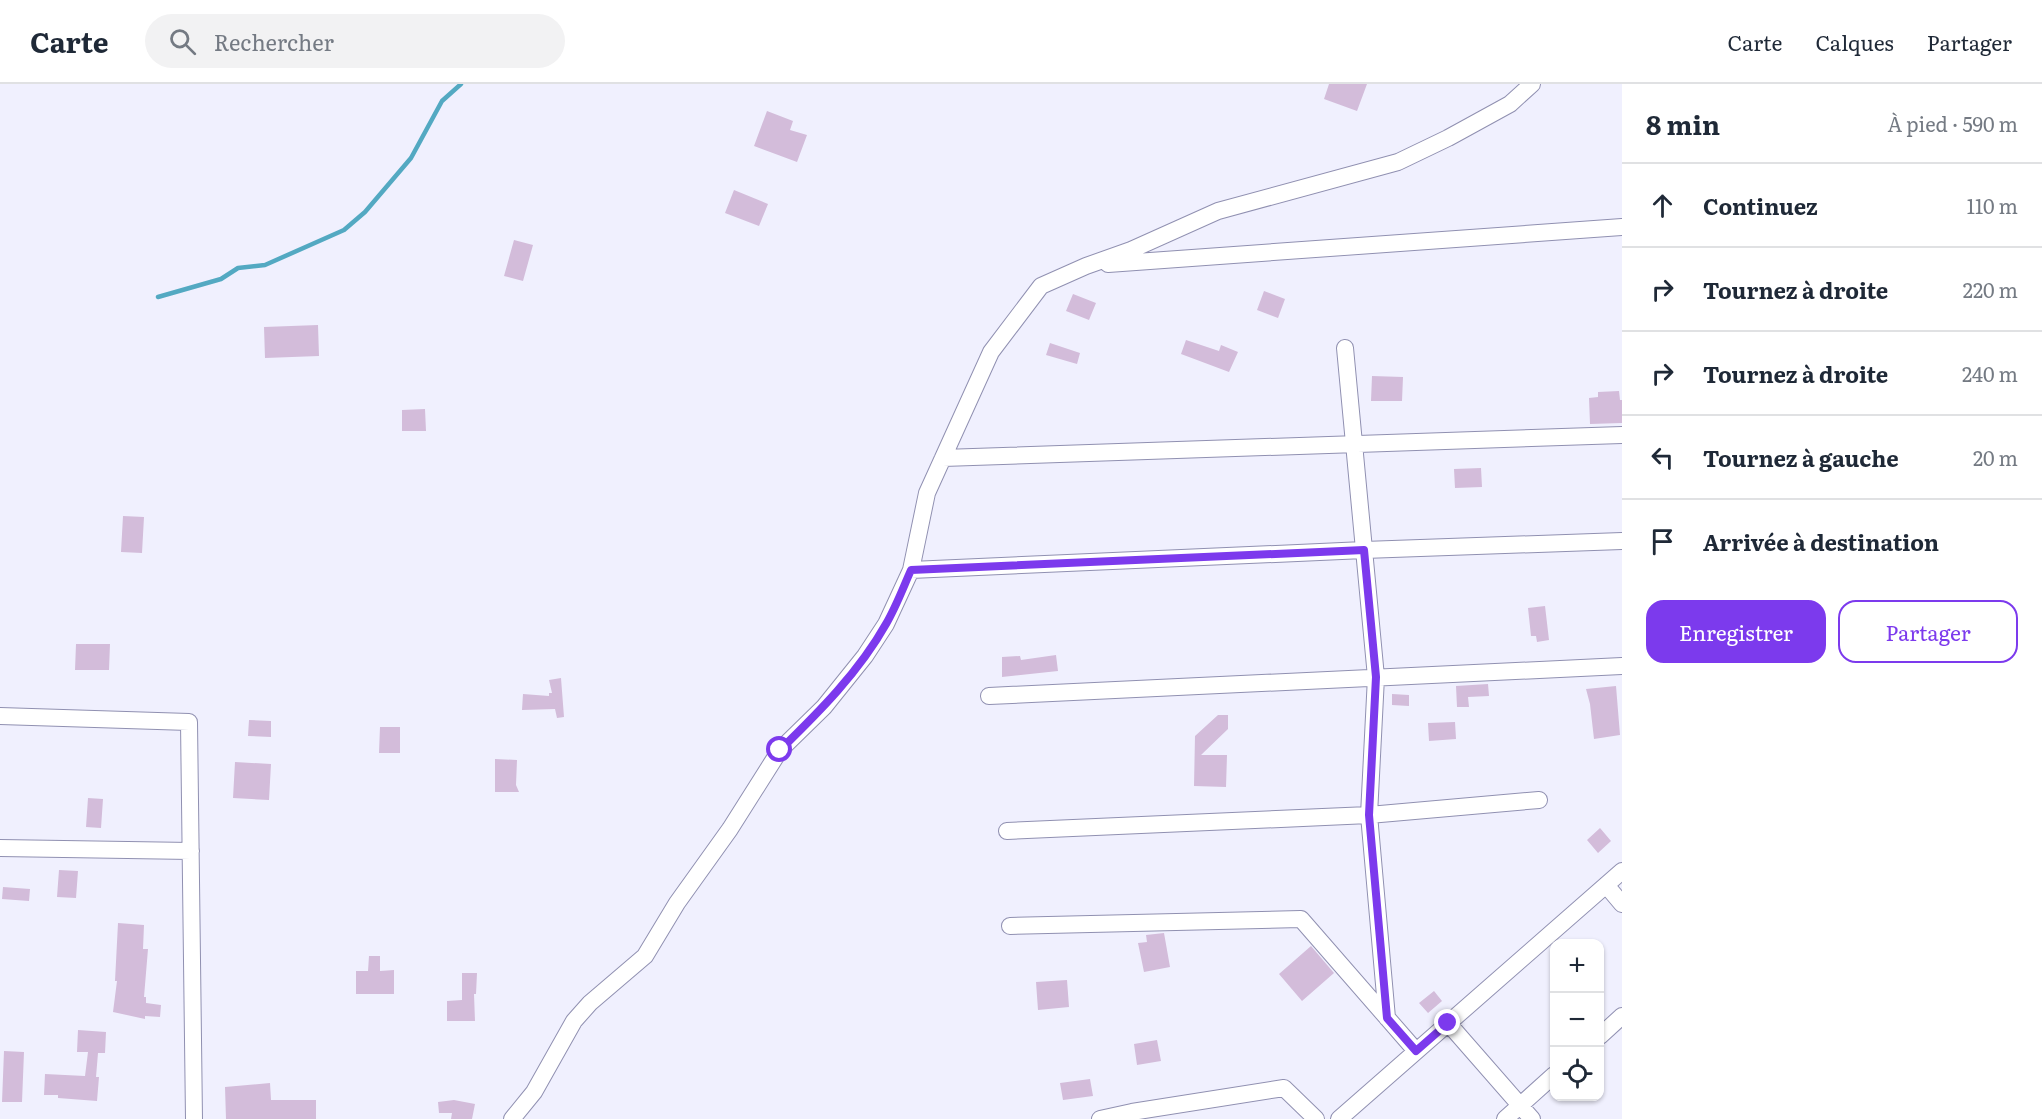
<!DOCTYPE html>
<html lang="fr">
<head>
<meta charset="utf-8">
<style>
	body { margin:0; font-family:Literata,serif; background:#f2f2f3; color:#1f2937 }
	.controls { position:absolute; right:18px; bottom:18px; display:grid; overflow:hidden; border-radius:12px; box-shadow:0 2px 4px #0004 }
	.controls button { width:54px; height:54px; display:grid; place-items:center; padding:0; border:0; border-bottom:2px solid #e0e1e3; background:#fff; color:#1f2937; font:30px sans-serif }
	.stop { position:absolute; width:18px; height:18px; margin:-14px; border:4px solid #7c3aed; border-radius:50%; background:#fff }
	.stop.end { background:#7c3aed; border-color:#fff; box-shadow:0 2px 6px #0008 }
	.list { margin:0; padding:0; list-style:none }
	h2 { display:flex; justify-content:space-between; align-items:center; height:78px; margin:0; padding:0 24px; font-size:26px }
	h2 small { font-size:20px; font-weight:400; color:#747a83 }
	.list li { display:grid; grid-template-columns:39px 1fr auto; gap:18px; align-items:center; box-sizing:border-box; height:84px; padding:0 24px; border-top:2px solid #e0e1e3 }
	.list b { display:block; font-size:22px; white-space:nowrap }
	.list em { font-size:20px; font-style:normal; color:#747a83 }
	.actions { display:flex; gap:12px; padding:18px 24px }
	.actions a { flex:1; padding:14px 0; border:2px solid #7c3aed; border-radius:18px; text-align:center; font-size:21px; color:#7c3aed }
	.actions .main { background:#7c3aed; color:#fff }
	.icon { flex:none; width:33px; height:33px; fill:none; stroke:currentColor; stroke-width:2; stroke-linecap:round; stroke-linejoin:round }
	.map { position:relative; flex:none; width:1622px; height:1035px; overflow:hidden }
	header { display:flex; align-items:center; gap:36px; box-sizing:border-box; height:84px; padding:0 30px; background:#fff; border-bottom:2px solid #e0e1e3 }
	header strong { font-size:28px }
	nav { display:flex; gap:33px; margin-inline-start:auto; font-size:21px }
	.search { width:420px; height:54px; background:#f2f2f3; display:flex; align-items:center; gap:15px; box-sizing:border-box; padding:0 21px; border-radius:33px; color:#747a83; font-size:22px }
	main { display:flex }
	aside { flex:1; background:#fff }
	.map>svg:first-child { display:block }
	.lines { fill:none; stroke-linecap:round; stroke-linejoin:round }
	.stream { stroke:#53a9c2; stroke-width:4.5 }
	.building { fill:#d3bcda }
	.minor-casing { stroke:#9090b1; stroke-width:18 }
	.minor { stroke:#fff; stroke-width:16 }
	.route { stroke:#7c3aed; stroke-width:8 }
</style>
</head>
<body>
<header>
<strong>Carte</strong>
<div class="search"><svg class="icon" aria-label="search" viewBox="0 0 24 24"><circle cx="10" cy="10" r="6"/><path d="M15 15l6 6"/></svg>Rechercher</div>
<nav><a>Carte</a><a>Calques</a><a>Partager</a></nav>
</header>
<main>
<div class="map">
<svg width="1622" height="1035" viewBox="0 0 1622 1035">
	<rect width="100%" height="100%" fill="#f0f0fe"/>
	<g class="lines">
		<!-- stream -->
		<path class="stream" d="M158,213L221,195L238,184L265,181L344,146L365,128L411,74L442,17L461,0"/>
	</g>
	<!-- building -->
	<path class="building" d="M1329,0H1367L1357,27L1324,15Z
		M767,27L793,37L790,46L807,51L797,78L754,62Z
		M734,106L768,120L759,142L725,129Z
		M514,156L533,161L523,197L504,192Z
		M1264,207L1285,215L1278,234L1257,226Z
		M1073,210L1096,219L1089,236L1066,227Z
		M318,241L319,272L265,274L264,243Z
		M1186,256L1219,267L1221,261L1238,268L1229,288L1181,270Z
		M1050,259L1080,269L1077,280L1046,271Z
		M1372,292L1403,293L1402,317H1371Z
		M1619,307L1620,316H1622V339L1590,340L1589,314L1598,313V308Z
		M425,325L426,347H402V326Z
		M1481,384L1482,403L1455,404L1454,385Z
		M123,432L144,433L142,469L121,468Z
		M1545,522L1549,556L1537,558L1536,552H1531L1528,524Z
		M76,560H110L109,586H75Z
		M1056,571L1058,587L1002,593V573L1020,572L1021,576Z
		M561,594L564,633L557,634L555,625L522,626L523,610L549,612V609H552L549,596Z
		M1488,600L1489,612L1468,613L1469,623H1457L1456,602Z
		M1616,602L1620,651L1594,655L1590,620L1586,605Z
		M1392,610L1409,611V622L1392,621Z
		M1218,631H1228V645L1201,671H1227L1226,703L1194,702L1195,652Z
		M249,636L271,637V653L248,652Z
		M1455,638L1456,655L1429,657L1428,639Z
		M380,643H400V669H379Z
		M495,675L517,676L516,701L519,708H495Z
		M235,678L271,680L269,716L233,714Z
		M88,714L103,715L101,744L86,743Z
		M1600,744L1611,757L1598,769L1587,756Z
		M59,786L78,787L76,814L57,813Z
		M3,803L30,805L29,817L2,815Z
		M118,839L144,841L143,865H148L144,913H146V919L161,921L160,933L145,932V935L113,928L117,897H115Z
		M1164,849L1170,883L1144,888L1138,859L1147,858L1146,851Z
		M1311,862L1334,889L1302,917L1279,890Z
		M369,872H380V887L394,886V910H356V887H368Z
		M462,889H477L476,910H474L475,937H447V917L462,916Z
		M1067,896L1069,923L1038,926L1036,898Z
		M1434,907L1442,917L1428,929L1419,919Z
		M78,946L106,948L105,969H98L96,993H99L97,1017L58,1014V1011H44L45,990L85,992L88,968H77Z
		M1157,956L1161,977L1137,981L1134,960Z
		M4,967L24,968L22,1018H2Z
		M1090,995L1093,1012L1063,1016L1060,999Z
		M270,999L271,1016H316V1035H226L225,1003Z
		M454,1016L475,1020L472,1035H451L452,1029H439L438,1018Z"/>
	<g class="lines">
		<defs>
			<path id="minor" d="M1108,180L1622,143
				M1345,264L1376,593L1369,731L1387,934
				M943,374L1622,351
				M911,486L1364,466L1622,457
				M989,612L1622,582
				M0,632L189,638L194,1035
				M1007,747L1369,731L1539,716
				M0,764L191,767
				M1606,801L1622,820
				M1010,842L1301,835L1416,967
				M1448,939L1532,1035
				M1600,952L1622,932
				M512,1035L534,1008L574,937L590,919L645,872L677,819L730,745L780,666L824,623L865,572L886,540L911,486L927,409L991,268L1041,202L1086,182L1131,166L1218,127L1398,78L1448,54L1510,20L1532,0
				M1100,1035L1132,1028L1284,1004L1316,1035
				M1339,1035L1622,787
				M1505,1035L1554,991"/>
		</defs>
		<!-- minor casing -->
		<use href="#minor" class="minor-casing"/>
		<!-- minor -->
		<use href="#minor" class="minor"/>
	</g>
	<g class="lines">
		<!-- route -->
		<path class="route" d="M780,666C819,628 859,588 886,540C896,523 903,504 911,486L1364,466L1376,593L1369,731L1387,934L1416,967L1448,939"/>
	</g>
</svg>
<div class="controls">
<button>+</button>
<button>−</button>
<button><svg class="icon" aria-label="locate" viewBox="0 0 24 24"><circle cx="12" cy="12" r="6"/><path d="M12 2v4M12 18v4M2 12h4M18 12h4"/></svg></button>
</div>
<div class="stop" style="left:780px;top:666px"></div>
<div class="stop end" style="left:1448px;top:939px"></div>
</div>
<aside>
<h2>8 min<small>À pied · 590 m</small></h2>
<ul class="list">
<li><svg class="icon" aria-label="ahead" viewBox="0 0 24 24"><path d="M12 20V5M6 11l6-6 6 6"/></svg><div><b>Continuez</b></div><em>110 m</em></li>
<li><svg class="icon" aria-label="right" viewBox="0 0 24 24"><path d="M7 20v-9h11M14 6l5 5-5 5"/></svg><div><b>Tournez à droite</b></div><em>220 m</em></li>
<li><svg class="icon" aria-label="right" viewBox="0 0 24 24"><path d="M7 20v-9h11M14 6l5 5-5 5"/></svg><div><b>Tournez à droite</b></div><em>240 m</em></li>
<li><svg class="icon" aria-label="left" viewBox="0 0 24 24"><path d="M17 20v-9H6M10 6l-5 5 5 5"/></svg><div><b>Tournez à gauche</b></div><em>20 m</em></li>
<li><svg class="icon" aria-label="arrive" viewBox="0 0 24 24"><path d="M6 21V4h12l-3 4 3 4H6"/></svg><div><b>Arrivée à destination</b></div></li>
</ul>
<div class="actions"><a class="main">Enregistrer</a><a>Partager</a></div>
</aside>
</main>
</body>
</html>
